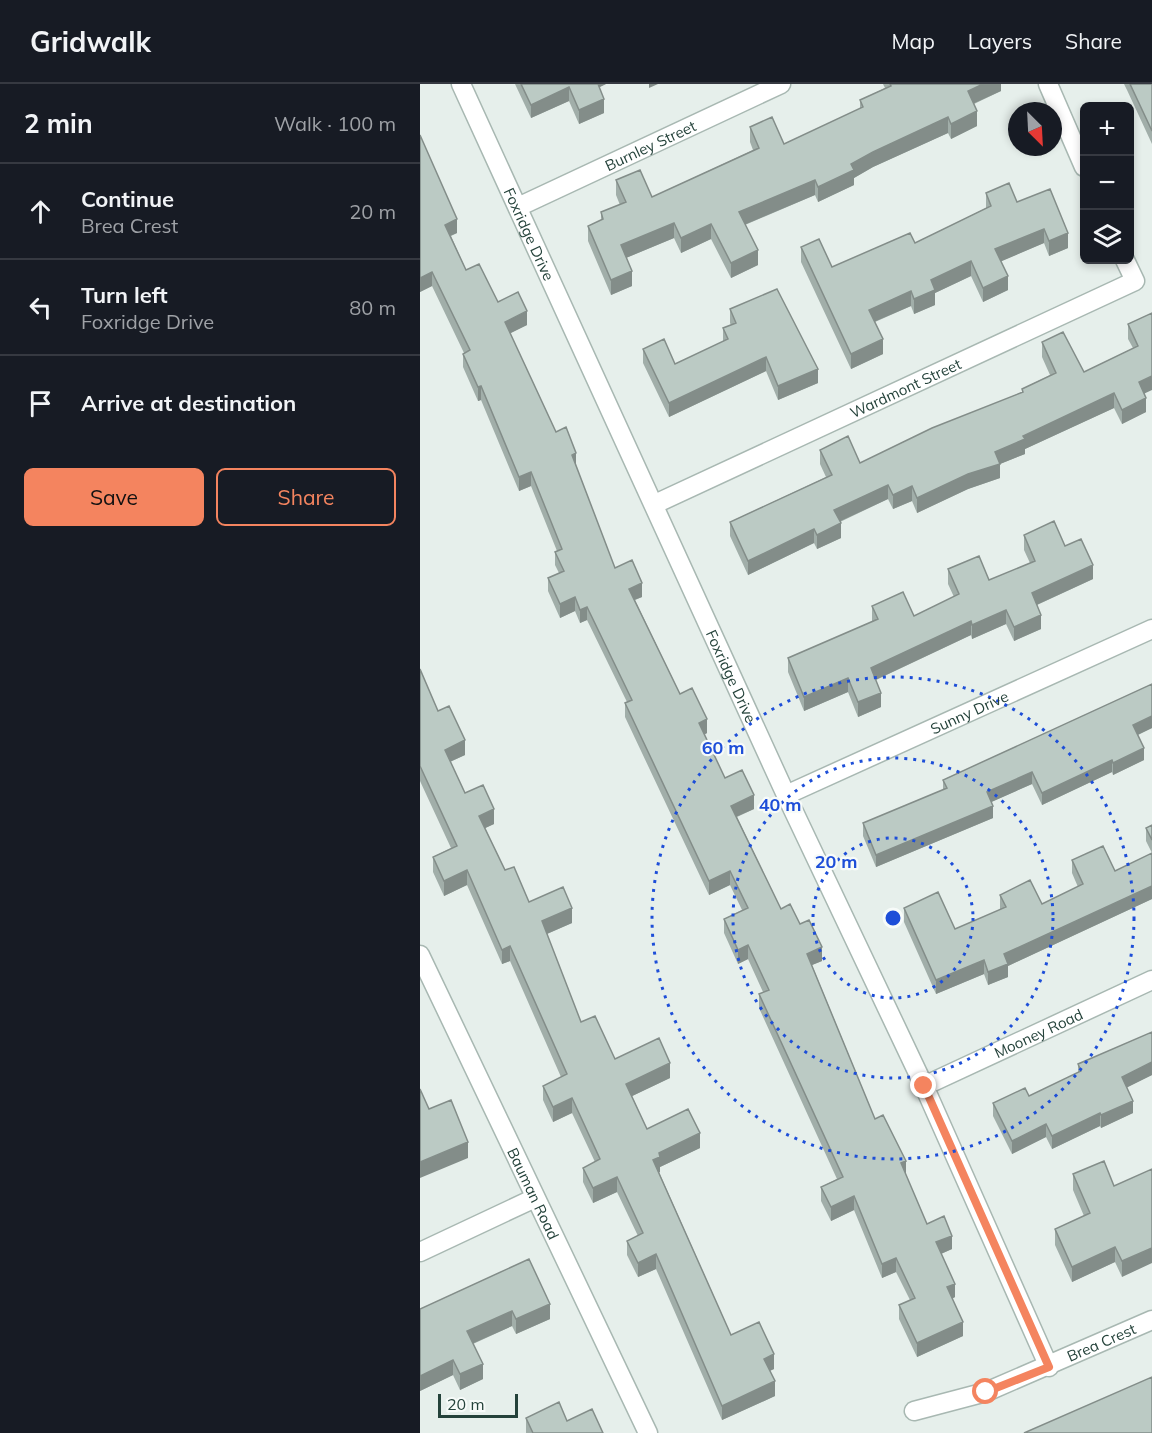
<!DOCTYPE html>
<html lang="en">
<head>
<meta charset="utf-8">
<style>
	body { margin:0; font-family:Mulish,sans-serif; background:#242831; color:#f1f3f6 }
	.controls { position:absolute; right:18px; top:18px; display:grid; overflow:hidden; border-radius:9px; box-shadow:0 3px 9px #0003 }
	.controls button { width:54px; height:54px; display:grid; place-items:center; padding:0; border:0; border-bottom:2px solid #363941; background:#171b24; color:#f1f3f6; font:30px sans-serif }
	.compass { position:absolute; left:588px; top:18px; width:54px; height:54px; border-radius:50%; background:#171b24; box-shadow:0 3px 9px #0003; rotate:156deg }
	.scale { position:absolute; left:18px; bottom:15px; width:80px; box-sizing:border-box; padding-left:6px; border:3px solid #24423a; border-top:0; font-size:16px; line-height:21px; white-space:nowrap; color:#24423a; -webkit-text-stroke:4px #f7fbf9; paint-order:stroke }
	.stop { position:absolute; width:18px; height:18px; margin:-14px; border:4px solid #f4845f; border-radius:50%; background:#fff }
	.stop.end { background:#f4845f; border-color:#fff; box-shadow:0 2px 6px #0008 }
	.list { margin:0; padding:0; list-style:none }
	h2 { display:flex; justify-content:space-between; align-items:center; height:78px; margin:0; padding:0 24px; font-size:26px }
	h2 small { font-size:20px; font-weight:400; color:#9ea1a6 }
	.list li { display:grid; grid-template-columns:39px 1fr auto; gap:18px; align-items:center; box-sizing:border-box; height:96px; padding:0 24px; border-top:2px solid #363941 }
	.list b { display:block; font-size:22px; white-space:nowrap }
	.list p { margin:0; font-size:20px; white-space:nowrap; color:#9ea1a6 }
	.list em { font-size:20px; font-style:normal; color:#9ea1a6 }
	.actions { display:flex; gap:12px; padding:18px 24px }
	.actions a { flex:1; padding:14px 0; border:2px solid #f4845f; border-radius:9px; text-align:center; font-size:21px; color:#f4845f }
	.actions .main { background:#f4845f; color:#111 }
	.icon { flex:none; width:33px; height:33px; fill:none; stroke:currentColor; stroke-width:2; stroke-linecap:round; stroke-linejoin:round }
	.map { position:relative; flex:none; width:732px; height:1349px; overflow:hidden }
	header { display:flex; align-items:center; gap:36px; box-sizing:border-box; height:84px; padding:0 30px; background:#171b24; border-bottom:2px solid #363941 }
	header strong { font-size:28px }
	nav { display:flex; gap:33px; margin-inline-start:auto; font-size:21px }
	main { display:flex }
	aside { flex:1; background:#171b24 }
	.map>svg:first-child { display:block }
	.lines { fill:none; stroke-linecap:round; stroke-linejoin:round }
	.minor-casing { stroke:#a8b8b2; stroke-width:21 }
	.minor { stroke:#fff; stroke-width:18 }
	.wall { fill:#a1aea9 }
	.shaded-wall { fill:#838d89 }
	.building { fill:#bbcac4; stroke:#838d89; stroke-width:1.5 }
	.route { stroke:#f4845f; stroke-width:8 }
	.ring { fill:none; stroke:#1d4ed8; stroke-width:3; stroke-dasharray:3 6 }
	.labels { text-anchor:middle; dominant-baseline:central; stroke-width:4.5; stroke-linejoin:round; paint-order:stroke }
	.street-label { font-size:15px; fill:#24423a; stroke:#f7fbf9 }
	.centre { fill:#1d4ed8; stroke:#f7fbf9; stroke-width:3 }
	.ring-label { font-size:18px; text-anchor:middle; font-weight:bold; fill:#1d4ed8; stroke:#f7fbf9; stroke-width:4.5; stroke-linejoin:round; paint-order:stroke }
</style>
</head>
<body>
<header>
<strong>Gridwalk</strong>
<nav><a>Map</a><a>Layers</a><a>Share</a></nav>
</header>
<main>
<aside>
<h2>2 min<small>Walk · 100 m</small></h2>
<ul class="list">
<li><svg class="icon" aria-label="ahead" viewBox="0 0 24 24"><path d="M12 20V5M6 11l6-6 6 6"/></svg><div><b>Continue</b><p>Brea Crest</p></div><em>20 m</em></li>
<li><svg class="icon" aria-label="left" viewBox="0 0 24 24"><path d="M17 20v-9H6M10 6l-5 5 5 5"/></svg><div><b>Turn left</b><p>Foxridge Drive</p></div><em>80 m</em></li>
<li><svg class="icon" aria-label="arrive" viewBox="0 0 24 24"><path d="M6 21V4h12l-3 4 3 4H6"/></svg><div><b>Arrive at destination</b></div></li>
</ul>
<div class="actions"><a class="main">Save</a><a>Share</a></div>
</aside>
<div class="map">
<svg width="732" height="1349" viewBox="0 0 732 1349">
	<rect width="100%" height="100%" fill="#e6efeb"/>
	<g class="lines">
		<defs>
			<g id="minor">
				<path id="s1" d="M41,0L366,711L504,1002L629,1283"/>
				<path d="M628,0L664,83"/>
				<path id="s2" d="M98,123L361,0"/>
				<path id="s3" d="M235,420L715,197L705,176"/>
				<path id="s4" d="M366,711L732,545"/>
				<path id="s5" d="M0,871L228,1349"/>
				<path id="s6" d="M504,1002L732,896"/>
				<path d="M0,1168L115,1114"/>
				<path id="s7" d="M494,1327L566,1308L732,1236"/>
			</g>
		</defs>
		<!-- minor casing -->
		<use href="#minor" class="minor-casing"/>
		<!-- minor -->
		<use href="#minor" class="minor"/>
	</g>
	<!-- wall -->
	<path class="wall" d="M95,0H186L179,3L184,29L159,40L149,17L111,34Z
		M463,0H581V7L554,20L557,42L531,55L528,49L453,83L434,94V101L398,118L395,111L325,141L338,181L311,194L291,155L261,169L254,154L206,174L212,202L191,211L168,157V142L181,136V128L200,121L196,111V96L232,113L333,66L330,58V43L364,60L440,25V16L465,4Z
		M704,0H732V60L707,6Z
		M0,51L37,149L31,152L46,186L78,218L107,241L90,249L136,348L156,382L195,484L222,513L215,516L260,610L287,649L284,651L305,694L334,725L317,733L361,825L380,840L402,877L392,881L455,1035L486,1091L507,1140L532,1165L521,1170L535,1213L532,1215L543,1252L497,1273L479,1235V1221L490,1216L476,1188L462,1194L434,1126L411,1137L401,1117V1103L417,1095L339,924V910L343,908L328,875L318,880L304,849V835L322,826L310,801L289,811L205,633V619L207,618L167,536L160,539L155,527L140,534L128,507V494L139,489L135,481V468L137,467L111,402L99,407L61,316L58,317L43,283V270L44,269L12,202L0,208Z
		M566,109L597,118L648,164L629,172L624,159L581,177L588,206L563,218L551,192L515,209V221L494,230L491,222L455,238L463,270L431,285L381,178V163L412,183L495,159L566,124Z
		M310,225L398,299L358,316L346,287L249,333L223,279V265L255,280L303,258V244L311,241L310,239Z
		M732,229L725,310L726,328L702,340L694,324L605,365V370L580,380V394L548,405L497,429L492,417L473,425L468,415L420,438L421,454L397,465L394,459L328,491L310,452V438L406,393L400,380V366L440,379L602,308V305L630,291L622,273V258L664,288L713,264L708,255V240Z
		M604,451L645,462L673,495L617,521L621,545L594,557L586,540L552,555L551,551L456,596L461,623L438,633L428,608L384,627L368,588V574L452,538V522L494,532L534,513L528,500V485L569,496L610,479L604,466Z
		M0,585L18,627L45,671L30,678L45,709L74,740L65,744L85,786L109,818L152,839L127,850L161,938L195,975L250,994L212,1012L227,1045L280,1064L240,1083V1088H239L311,1251L354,1285L350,1287L355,1312L302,1336L236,1185L218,1193L207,1171V1157L218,1152L197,1108L173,1119L163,1098V1084L175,1078L152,1029L133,1038L123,1016V1002L141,993L90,877L82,880L47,801L24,812L13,788V773L31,764L0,697Z
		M732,600V644L718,651L724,676L693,691L692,688L622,721L612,700L571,718L573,734L456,783L443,752V739L523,706V696Z
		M732,741V815L588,882V893L568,901L564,890L516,910L484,838V824L535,845L580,826V811L622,820L658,803L652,789V776L695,787L732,769L726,757V744Z
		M732,948V991L707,1003L713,1029L681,1044L680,1042L632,1065L626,1053L592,1070L573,1032V1019L609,1012L658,989V980Z
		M732,1085L702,1193L695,1178L652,1198L635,1161V1145L664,1132L653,1106V1090L694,1102Z
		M109,1175L130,1235L96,1250L92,1242L53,1260L63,1295L40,1306L33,1291L0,1307V1225Z
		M106,1334L147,1337L183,1349H106Z"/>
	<!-- shaded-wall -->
	<path class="shaded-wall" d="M174,0H186L174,6Z
		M229,0H238L229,4Z
		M563,0H581V7L548,22V7Z
		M149,3V17L111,34V21Z
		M184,15V29L159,40V26Z
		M557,27V42L531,55V40Z
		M528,33V49L453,83L434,94V101L398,118V103L431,80L453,68Z
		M395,96V111L319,143V128Z
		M37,135V149L25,154V141Z
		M254,139V154L201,176V161Z
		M291,140V155L261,169V154Z
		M624,145V159L575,180V165Z
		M648,149V164L629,172V157Z
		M338,166V181L311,194V179Z
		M551,177V192L515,209V221L494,230V215L511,196Z
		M212,187V202L191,211V196Z
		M12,188V202L0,208V194Z
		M588,192V206L563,218V204Z
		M491,207V222L449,240V226Z
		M107,227V241L85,252V238Z
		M463,255V270L431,285V270Z
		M346,273V287L249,333V319Z
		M398,285V299L358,316V302Z
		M732,292V306L719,312V298Z
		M61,302V316L58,317V303Z
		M694,309V324L605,365V370L580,380V394L548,405L497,429V414L603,352Z
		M726,314V328L702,340V326Z
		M156,369V383L152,371Z
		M111,388V402L99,407V393Z
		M468,401V415L414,440V426Z
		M492,402V417L473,425V411Z
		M421,439V454L397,465V451Z
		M394,445V459L328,491V477Z
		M673,481V495L612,523V509Z
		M222,499V513L209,518V505Z
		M155,513V527L140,534V520Z
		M167,523V536L160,539V526Z
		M586,526V540L552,555V541Z
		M621,531V545L594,557V543Z
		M551,537V551L451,598V584Z
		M428,594V608L384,627V613Z
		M461,609V623L438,633V618Z
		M732,632V644L713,653V641Z
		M287,635V649L279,653V639Z
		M45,656V671L25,680V666Z
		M724,664V676L693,691V679Z
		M692,676V688L622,721V709Z
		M612,688V700L567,720V708Z
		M334,711V725L311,735V722Z
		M573,722V734L456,783V771Z
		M74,725V740L59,747V732Z
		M47,786V801L24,812V797Z
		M310,787V801L289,811V797Z
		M732,802V815L588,882V893L568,901V888L584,870Z
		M152,824V839L122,852V837Z
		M328,861V875L318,880V866Z
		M90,862V877L82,880V866Z
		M402,863V877L387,883V870Z
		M564,876V890L516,910V896Z
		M732,978V991L702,1006V993Z
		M250,979V994L206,1015V1000Z
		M152,1014V1029L133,1038V1023Z
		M713,1017V1029L681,1044V1031Z
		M680,1029V1042L632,1065V1052Z
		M626,1040V1053L592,1070V1057Z
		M280,1049V1064L240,1083V1088L233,1091V1076L239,1069Z
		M48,1058V1074L0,1094V1078Z
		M486,1077V1091L481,1079Z
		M197,1093V1108L173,1119V1104Z
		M434,1112V1126L411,1137V1123Z
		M532,1152V1165L516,1172V1158Z
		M695,1163V1178L652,1198V1183Z
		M732,1164V1179L702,1193V1177Z
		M236,1170V1185L218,1193V1179Z
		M476,1174V1188L462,1194V1180Z
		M535,1200V1213L527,1217V1203Z
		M130,1220V1235L96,1250V1235Z
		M92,1227V1242L47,1262V1247Z
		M543,1238V1252L497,1273V1259Z
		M354,1270V1285L344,1289V1275Z
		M33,1276V1291L0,1307V1292Z
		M63,1280V1295L40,1306V1290Z
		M355,1297V1312L302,1336V1322Z"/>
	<!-- building -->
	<path class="building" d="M101,0H178L184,15L159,26L149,3L111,21Z
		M470,0H563L548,7L557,27L531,40L528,33L453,68L431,80L434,86L398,103L395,96L319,128L338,166L311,179L291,140L261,154L254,139L201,161L212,187L191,196L168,142L183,135L181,128L206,118L196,96L220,86L232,113L339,64L330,43L352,33L364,60L443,23L440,16L471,2Z
		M710,0H732V47Z
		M0,51L37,135L25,141L46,186L59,180L78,218L98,208L107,227L85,238L136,348L146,343L156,369L152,371L195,484L212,476L222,499L209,505L260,610L272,604L287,635L279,639L305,694L322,686L334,711L311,722L361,825L370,820L380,840L389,836L402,863L387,870L455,1035L463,1031L486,1077L481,1079L507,1140L524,1132L532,1152L516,1158L535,1200L527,1203L543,1238L497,1259L479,1221L495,1214L476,1174L462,1180L434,1112L411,1123L401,1103L423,1093L339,910L349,906L328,861L318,866L304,835L328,824L310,787L289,797L205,619L212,616L167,523L160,526L155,513L140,520L128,494L144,487L135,468L142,465L111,388L99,393L61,302L58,303L43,270L50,266L12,188L0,194Z
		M589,99L597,118L630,105L648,149L629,157L624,145L575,165L588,192L563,204L551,177L511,196L515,206L494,215L491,207L449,226L463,255L431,270L381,163L399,155L412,183L490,149L495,159L571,122L566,109Z
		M357,205L398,285L358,302L346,273L249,319L223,265L244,255L255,280L308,255L303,244L316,239L310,225Z
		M732,229V292L719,298L726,314L702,326L694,309L603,352L605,355L575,368L580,380L548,390L497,414L492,402L473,411L468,401L414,426L421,439L397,451L394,445L328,477L310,438L412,391L400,366L428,352L440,379L512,344L603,308L602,305L636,289L622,258L643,248L664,288L718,262L708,240Z
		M634,437L645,462L661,455L673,481L612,509L621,531L594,543L586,526L552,541L551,537L451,584L461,609L438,618L428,594L384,613L368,574L458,535L452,522L483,508L494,532L539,510L528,485L559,472L569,496L615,477L604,451Z
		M0,585L18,627L29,622L45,656L25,666L45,709L63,701L74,725L59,732L85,786L94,783L109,818L143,803L152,824L122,837L161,938L175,932L195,975L239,954L250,979L206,1000L227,1045L268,1025L280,1049L239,1069L240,1073L233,1076L311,1251L339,1238L354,1270L344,1275L355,1297L302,1322L236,1170L218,1179L207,1157L223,1149L197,1093L173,1104L163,1084L180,1075L152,1014L133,1023L123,1002L147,990L90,862L82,866L47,786L24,797L13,773L37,762L0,682Z
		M732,600V632L713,641L724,664L693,679L692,676L622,709L612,688L567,708L573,722L456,771L443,739L527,704L523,696Z
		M732,741V756L726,744Z
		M683,762L695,787L732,769V802L584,870L588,880L568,888L564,876L516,896L484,824L518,808L535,845L586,823L580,811L610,796L622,820L663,800L652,776Z
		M732,948V978L702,993L713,1017L681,1031L680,1029L632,1052L626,1040L592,1057L573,1019L605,1004L609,1012L661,987L658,980Z
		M0,1005L9,1025L31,1016L48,1058L0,1078Z
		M684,1077L694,1102L732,1085V1164L702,1177L695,1163L652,1183L635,1145L670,1129L653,1090Z
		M109,1175L130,1220L96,1235L92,1227L47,1247L63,1280L40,1290L33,1276L0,1292V1225Z
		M732,1293V1349H604Z
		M139,1318L147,1337L172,1325L183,1349H113L106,1334Z"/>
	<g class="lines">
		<!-- route -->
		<path class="route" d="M504,1002L629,1283L566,1308"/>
	</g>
	<!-- distance rings -->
	<g class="ring">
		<circle cx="473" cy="834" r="80"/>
		<circle cx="473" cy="834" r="160"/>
		<circle cx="473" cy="834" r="241"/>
	</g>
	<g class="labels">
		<!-- street labels -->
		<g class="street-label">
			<text stroke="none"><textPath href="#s2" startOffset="146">Burnley Street</textPath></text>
			<text stroke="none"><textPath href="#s1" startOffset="165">Foxridge Drive</textPath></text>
			<text stroke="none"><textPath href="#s3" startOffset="276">Wardmont Street</textPath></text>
			<text stroke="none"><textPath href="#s1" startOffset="651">Foxridge Drive</textPath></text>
			<text stroke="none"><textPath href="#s4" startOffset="201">Sunny Drive</textPath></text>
			<text stroke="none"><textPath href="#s6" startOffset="126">Mooney Road</textPath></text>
			<text stroke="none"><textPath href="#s5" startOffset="264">Bauman Road</textPath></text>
			<text stroke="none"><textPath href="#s7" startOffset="200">Brea Crest</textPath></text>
		</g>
	</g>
	<circle cx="473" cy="834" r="9" class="centre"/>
	<g class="ring-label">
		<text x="303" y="670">60 m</text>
		<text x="360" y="727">40 m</text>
		<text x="416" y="784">20 m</text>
	</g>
</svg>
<div class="controls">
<button>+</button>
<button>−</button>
<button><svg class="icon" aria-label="layers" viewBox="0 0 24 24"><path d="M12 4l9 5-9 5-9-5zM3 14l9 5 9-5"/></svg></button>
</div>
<svg class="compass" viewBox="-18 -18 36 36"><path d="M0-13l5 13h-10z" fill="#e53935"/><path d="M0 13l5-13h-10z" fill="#9ea1a6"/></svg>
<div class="scale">20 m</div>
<div class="stop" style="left:566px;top:1308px"></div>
<div class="stop end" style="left:504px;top:1002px"></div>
</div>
</main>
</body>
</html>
